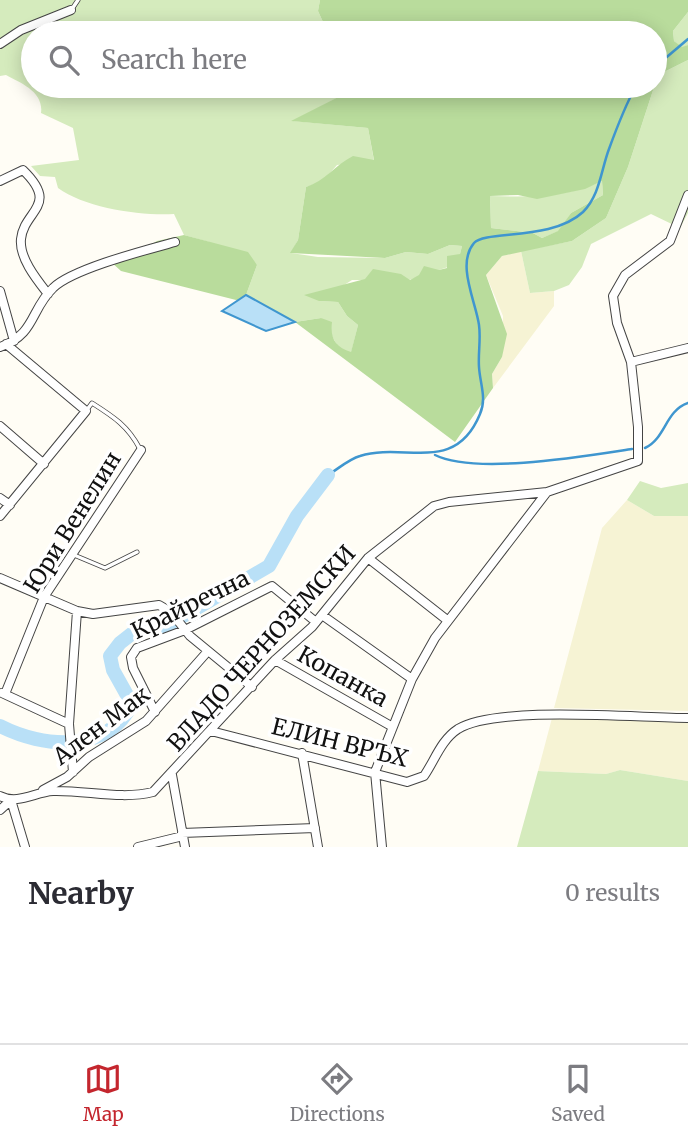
<!DOCTYPE html>
<html lang="en">
<head>
<meta charset="utf-8">
<style>
	body { margin:0; font-family:Merriweather,serif; background:#f7f7f7; color:#2b2b33 }
	.list { margin:0; padding:0; list-style:none }
	h2 { display:flex; justify-content:space-between; align-items:center; height:91px; margin:0; padding:0 28px; font-size:30px }
	h2 small { font-size:23px; font-weight:400; color:#7c7c81 }
	.icon { flex:none; width:38px; height:38px; fill:none; stroke:currentColor; stroke-width:2; stroke-linecap:round; stroke-linejoin:round }
	.map { position:relative; flex:none; width:688px; height:847px; overflow:hidden }
	.search { position:absolute; background:#fff; box-shadow:0 4px 18px #0003; left:21px; right:21px; top:21px; height:77px; display:flex; align-items:center; gap:18px; box-sizing:border-box; padding:0 24px; border-radius:38px; color:#7c7c81; font-size:26px }
	.sheet { height:196px; background:#fff }
	nav { display:flex; justify-content:space-around; align-items:center; box-sizing:border-box; height:98px; border-top:2px solid #e1e1e2; background:#fff; font-size:19px; color:#7c7c81 }
	nav a { display:grid; justify-items:center; gap:4px }
	nav .on { color:#c4262e }
	.map>svg:first-child { display:block }
	.farmland { fill:#f6f3d4 }
	.green { fill:#d5ebbd }
	.forest { fill:#b9dc9c; fill-rule:evenodd }
	.water { fill:#b9e0f7; stroke:#3f96cf; stroke-width:2 }
	.lines { fill:none; stroke-linecap:round; stroke-linejoin:round }
	.stream { stroke:#3f96cf; stroke-width:2.5 }
	.river { stroke:#b9e0f7; stroke-width:14 }
	.lane-casing { stroke:#444; stroke-width:5 }
	.street-casing { stroke:#444; stroke-width:10 }
	.lane { stroke:#fff; stroke-width:3.5 }
	.street { stroke:#fff; stroke-width:8 }
	.labels { text-anchor:middle; dominant-baseline:central; stroke-width:7; stroke-linejoin:round; paint-order:stroke }
	.street-label { font-size:23px; fill:#111; stroke:#fff }
</style>
</head>
<body>
<div class="map">
<svg width="688" height="847" viewBox="0 0 688 847">
	<rect width="100%" height="100%" fill="#fffdf5"/>
	<!-- farmland -->
	<path class="farmland" d="M521,251L530,293L554,291V306L493,388L492,374L502,357L503,316L486,275L502,256Z
		M627,500L654,516H688V711L554,708L602,528Z
		M552,718L688,720V781L620,770L606,774L538,771Z"/>
	<!-- green -->
	<path class="green" d="M0,0H320L318,11L328,33H33V86H360L293,121L368,128L374,161L337,165L322,182L306,187L298,240L291,253L318,257L385,258L406,252L428,254L450,245L462,246L460,254L448,267L409,280H352L319,301L338,302L347,316L358,325L351,353L339,348L321,318L295,322L246,295L257,265L209,242L184,235L174,214C141,216 85,208 58,188L55,177L40,176L31,166L79,160L73,128L41,113C44,92 21,83 6,75L0,76Z
		M688,12V45L682,48L674,41L673,31Z
		M688,60V213L680,228L651,214L591,244L582,267L569,285L554,291L530,293L521,251L572,241L606,218L628,167L658,75Z
		M602,181L603,195L571,213L559,231L542,238L533,233L491,228L490,196C530,197 565,198 602,181Z
		M640,481L661,488L688,483V516H654L627,500Z
		M620,770L688,781V847H517L538,771L606,774Z"/>
	<!-- forest -->
	<path class="forest" d="M320,0H688V12L673,31L674,41L682,47L688,45V60L658,75L628,167L606,218L572,241L502,256L486,275L507,334L502,357L492,374L493,388L455,442L295,322L321,318L332,322C330,338 335,347 351,352L358,325L347,316L338,302L319,301L304,295L365,279L373,269L401,274L410,280L419,275L424,266L439,270L447,268V256L460,254L462,246L450,245L428,254L406,252L385,258L290,253L298,240L306,187C325,181 335,165 353,156L374,160L368,128L291,121L360,86H655V33H328L318,11ZM602,181L603,195L571,213L558,231L542,238L533,233L491,228L490,196L518,195L537,199L585,189Z
		M184,235L248,252L257,265L246,295L240,301L121,271L110,261L125,259L157,241Z"/>
	<!-- water -->
	<path class="water" d="M246,295L295,322L266,331L222,311Z"/>
	<g class="lines">
		<!-- stream -->
		<path class="stream" d="M655,67L688,39
			M645,448C666,438 665,411 688,403
			M435,455C475,475 586,456 632,449
			M328,475C338,469 349,459 360,456C405,442 455,475 480,414C487,398 480,384 479,367C478,353 481,339 479,325C476,302 456,264 474,243C486,230 552,241 583,212C600,195 601,170 609,149C617,127 625,106 636,86"/>
		<!-- river -->
		<path class="river" d="M0,726C43,748 107,754 132,704L113,670L110,656L120,643L134,632L168,625L269,566L297,516L328,475"/>
		<defs>
			<path id="lane" d="M72,9L78,0
				M86,411L92,403C114,417 128,426 140,449
				M74,555L105,568L137,552"/>
			<path id="street" d="M0,44L21,30L71,10
				M0,181L23,170C60,206 24,210 21,239C19,258 37,280 48,294
				M0,291L14,341
				M0,347C36,334 30,310 53,288C72,269 146,250 175,242
				M631,362L688,348
				M0,426L44,464
				M0,498L10,505
				M0,516L86,411L6,344
				M368,558L447,620
				M0,578L77,611L93,614L159,605L171,612L190,636L252,687
				M322,615L412,679
				M275,660L391,726
				M2,693L69,724
				M5,694L44,597L141,450
				M155,712L133,668L131,657L137,648L185,630L272,586L316,622
				M211,731L407,782L424,776C435,760 441,740 458,729C497,705 637,718 688,718
				M302,753L318,847
				M73,772L69,724L77,611
				M172,775L185,847
				M43,790L67,777L89,757L146,721L208,651
				M0,796C18,805 35,792 53,791C86,790 121,800 153,792L275,660L312,627L368,558L434,506L449,502L547,492
				M0,810L11,800L25,847
				M182,833L315,828
				M138,847L183,836
				M382,847L375,772L412,679L435,638L547,492L638,461V427L631,362L617,323L613,296L625,275L670,241L688,195"/>
		</defs>
		<!-- lane casing -->
		<use href="#lane" class="lane-casing"/>
		<!-- street casing -->
		<use href="#street" class="street-casing"/>
		<!-- lane -->
		<use href="#lane" class="lane"/>
		<!-- street -->
		<use href="#street" class="street"/>
	</g>
	<g class="labels">
		<!-- street labels -->
		<g class="street-label">
			<text transform="translate(72 522) rotate(-58)">Юри Венелин</text>
			<text transform="translate(190 604) rotate(-26)">Крайречна</text>
			<text transform="translate(261 648) rotate(-48)">ВЛАДО ЧЕРНОЗЕМСКИ</text>
			<text transform="translate(343 676) rotate(29)">Копанка</text>
			<text transform="translate(101 725) rotate(-37)">Ален Мак</text>
			<text transform="translate(340 742) rotate(14)">ЕЛИН ВРЪХ</text>
		</g>
	</g>
</svg>
<div class="search"><svg class="icon" aria-label="search" viewBox="0 0 24 24"><circle cx="10" cy="10" r="6"/><path d="M15 15l6 6"/></svg>Search here</div>
</div>
<section class="sheet">
<h2>Nearby<small>0 results</small></h2>
<ul class="list">
</ul>
</section>
<nav>
<a class="on"><svg class="icon" aria-label="map" viewBox="0 0 24 24"><path d="M3 6l6-2 6 2 6-2v14l-6 2-6-2-6 2zM9 4v14M15 6v14"/></svg>Map</a>
<a><svg class="icon" aria-label="directions" viewBox="0 0 24 24"><path d="M12 3l9 9-9 9-9-9zM9 14v-3h6M13 9l2 2-2 2"/></svg>Directions</a>
<a><svg class="icon" aria-label="saved" viewBox="0 0 24 24"><path d="M7 4h10v16l-5-4-5 4z"/></svg>Saved</a>
</nav>
</body>
</html>
